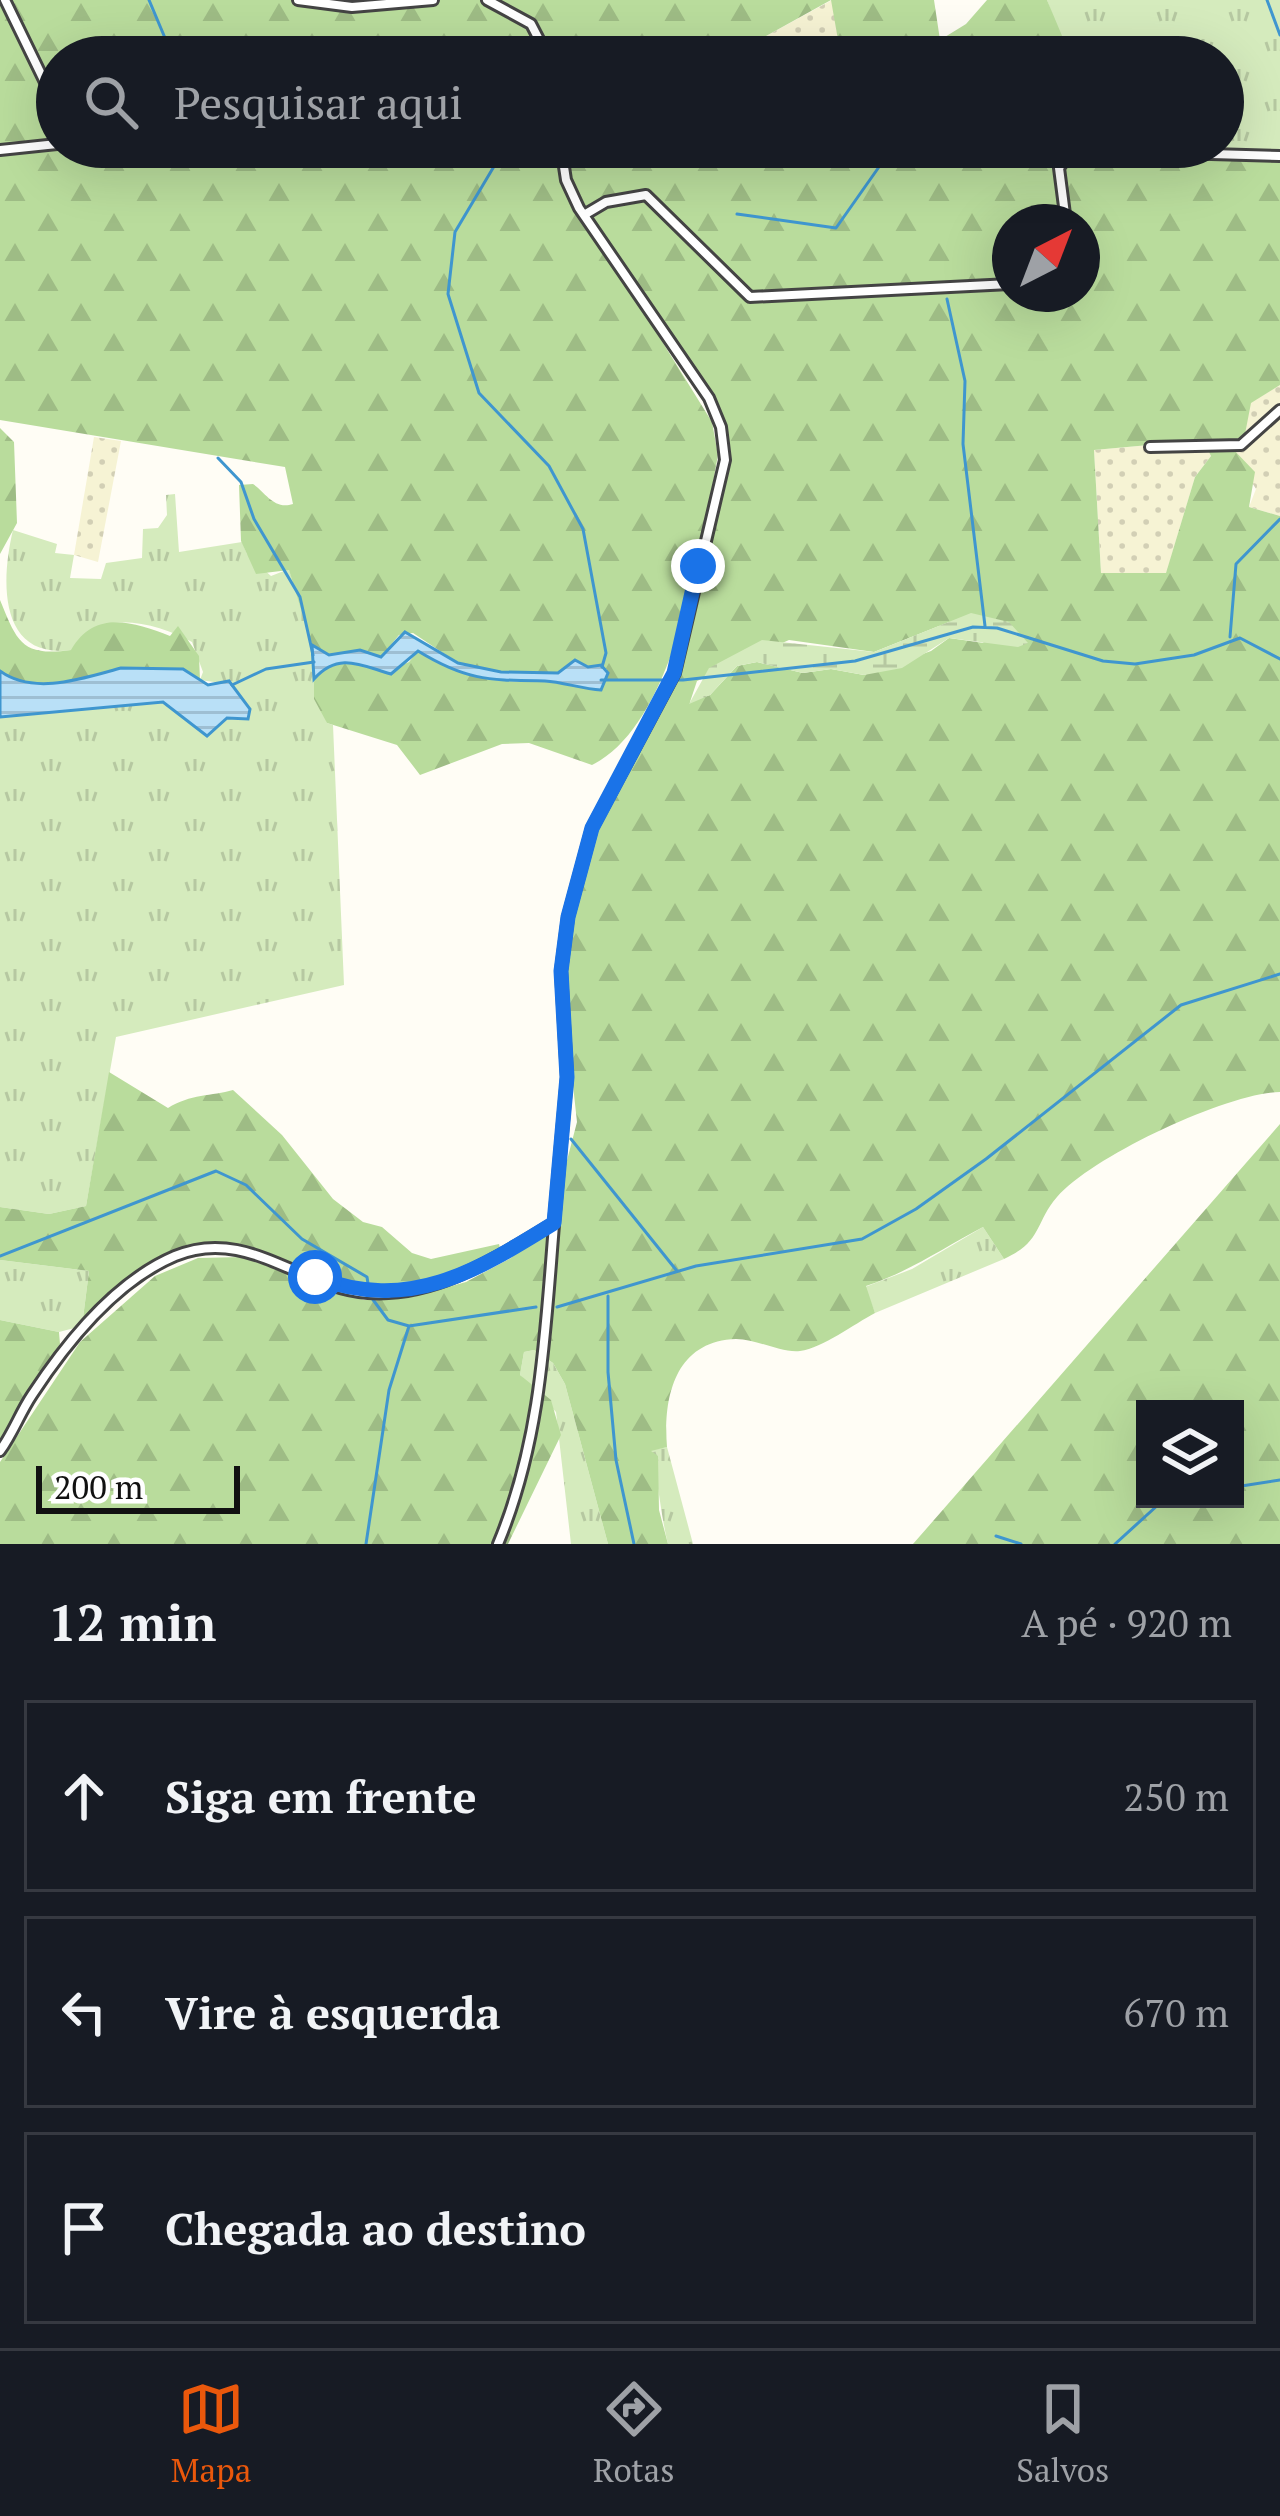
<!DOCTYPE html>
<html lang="pt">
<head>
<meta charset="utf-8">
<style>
	body { margin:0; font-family:"PT Serif",serif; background:#20242c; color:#f1f3f6 }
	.controls { position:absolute; right:36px; bottom:36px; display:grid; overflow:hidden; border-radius:0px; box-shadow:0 12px 48px #0002 }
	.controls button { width:108px; height:108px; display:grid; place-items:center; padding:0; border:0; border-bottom:3px solid #363941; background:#171b24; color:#f1f3f6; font:60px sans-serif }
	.compass { position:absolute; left:992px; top:204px; width:108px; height:108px; border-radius:50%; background:#171b24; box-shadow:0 12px 48px #0002; rotate:42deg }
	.scale { position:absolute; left:36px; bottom:30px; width:204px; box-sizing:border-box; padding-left:12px; border:6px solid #111; border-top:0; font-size:33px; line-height:42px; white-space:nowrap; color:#111; -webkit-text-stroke:9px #fff; paint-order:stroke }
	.stop { position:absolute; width:36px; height:36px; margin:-27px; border:9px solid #1a73e8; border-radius:50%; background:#fff }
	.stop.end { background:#1a73e8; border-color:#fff; box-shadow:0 3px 12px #0008 }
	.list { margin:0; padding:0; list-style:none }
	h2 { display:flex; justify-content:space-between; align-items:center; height:156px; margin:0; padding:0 48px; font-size:51px }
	h2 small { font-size:39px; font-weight:400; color:#9ea1a6 }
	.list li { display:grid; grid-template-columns:78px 1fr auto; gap:36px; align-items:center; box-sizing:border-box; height:192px; margin:0 24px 24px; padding:0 24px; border:3px solid #363941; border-radius:0px }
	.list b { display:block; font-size:45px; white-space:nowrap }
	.list em { font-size:39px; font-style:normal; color:#9ea1a6 }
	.icon { flex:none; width:66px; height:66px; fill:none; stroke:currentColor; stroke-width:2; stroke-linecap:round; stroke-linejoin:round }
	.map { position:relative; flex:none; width:1280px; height:1544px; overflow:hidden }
	.search { position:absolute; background:#171b24; box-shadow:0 12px 48px #0002; left:36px; right:36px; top:36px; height:132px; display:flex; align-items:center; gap:30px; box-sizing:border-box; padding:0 42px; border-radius:66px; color:#9ea1a6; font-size:45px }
	.sheet { height:804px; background:#171b24 }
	nav { display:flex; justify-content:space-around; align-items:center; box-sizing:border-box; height:168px; border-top:3px solid #363941; background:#171b24; font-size:33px; color:#9ea1a6 }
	nav a { display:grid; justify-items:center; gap:6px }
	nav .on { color:#ea580c }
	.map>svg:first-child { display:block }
	.farmland { fill:url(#farmland-dots) }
	.grass { fill:url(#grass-tufts) }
	.forest { fill:url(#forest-firs); fill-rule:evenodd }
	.wetland { fill:url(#wetland-marsh) }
	.water { fill:url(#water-rules); stroke:#3f96cf; stroke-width:3 }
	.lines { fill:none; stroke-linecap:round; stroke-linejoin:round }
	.stream { stroke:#3f96cf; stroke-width:3 }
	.minor-casing { stroke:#444; stroke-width:14 }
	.minor { stroke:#fff; stroke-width:8 }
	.route { stroke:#1a73e8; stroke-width:15 }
</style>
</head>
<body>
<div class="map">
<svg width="1280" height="1544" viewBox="0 0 1280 1544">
	<defs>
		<pattern id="farmland-dots" width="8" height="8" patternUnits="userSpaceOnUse" patternTransform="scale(3)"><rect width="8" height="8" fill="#f6f3d4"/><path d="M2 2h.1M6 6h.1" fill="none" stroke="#d2cfb5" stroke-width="1.8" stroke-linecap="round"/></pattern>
		<pattern id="grass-tufts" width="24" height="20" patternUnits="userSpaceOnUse" patternTransform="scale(3)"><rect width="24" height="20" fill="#d5ebbd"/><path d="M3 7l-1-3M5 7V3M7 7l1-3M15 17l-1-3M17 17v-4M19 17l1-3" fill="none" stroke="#b6c8a1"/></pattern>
		<pattern id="forest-firs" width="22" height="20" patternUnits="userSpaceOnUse" patternTransform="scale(3)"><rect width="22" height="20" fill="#b9dc9c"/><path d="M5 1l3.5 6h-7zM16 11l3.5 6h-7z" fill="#9ebc85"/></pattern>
		<pattern id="wetland-marsh" width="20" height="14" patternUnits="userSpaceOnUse" patternTransform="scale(3)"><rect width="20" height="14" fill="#d5ebbd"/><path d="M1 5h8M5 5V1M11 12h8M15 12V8" fill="none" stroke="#b6c8a1"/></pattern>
		<pattern id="water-rules" width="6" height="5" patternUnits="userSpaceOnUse" patternTransform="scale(3)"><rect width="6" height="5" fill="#b9e0f7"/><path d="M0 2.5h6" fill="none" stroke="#9ebfd3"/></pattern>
	</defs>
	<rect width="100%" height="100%" fill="#fffdf5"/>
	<!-- farmland -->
	<path class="farmland" d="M832,0L841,57H737L731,46L759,40Z
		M1280,385V516L1249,507L1256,489L1232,450L1250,403Z
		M94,437L121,441L98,562L74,555Z
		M1149,445L1207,446L1211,456L1195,477L1166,574L1101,573L1094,450Z"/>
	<!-- grass -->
	<path class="grass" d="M1047,0H1280V155L1076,147H1223V57H1068Z
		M175,494L179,552L242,542L247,554L271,576L289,569L312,642L327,723L333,725L344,985L116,1037L86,1206L49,1214L0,1207V717L163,702L207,736L227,718L248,719L214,682L200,680L203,672L192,642C157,623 96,606 72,650C0,660 0,584 13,530L57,544L55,553L74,555L70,578L101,579L106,563L142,558L143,529L158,528L167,515L166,495Z
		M983,1227L1004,1259L875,1313L865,1287L912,1269Z
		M0,1260L89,1271L82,1326L59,1332L0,1320Z
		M534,1350L553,1363L565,1384L608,1544H571L556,1412L520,1375L524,1352Z
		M667,1447L693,1544H668C660,1512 659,1482 650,1450Z"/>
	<!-- forest -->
	<path class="forest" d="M0,0H934L940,40L966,24L987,0H1047L1068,50V57H841L831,0L759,40L732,46L737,57H57V147H1076L1280,155V385L1251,403L1245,434L1232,448L1255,472L1249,507L1280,516V1092C1227,1093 1093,1156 1057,1197C1034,1224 1043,1241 1004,1259L983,1227C943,1248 909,1272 866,1286L875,1313C854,1324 823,1348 800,1351C780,1353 757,1339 736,1339C675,1341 663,1397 667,1447L651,1451L658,1456L659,1510L668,1544H608L565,1384L553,1363L534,1350L524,1352L520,1375L551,1400L561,1435L508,1544H0V1462L80,1342L155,1276L198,1258L242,1257L364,1300L412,1297L466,1282L511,1258L553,1214L577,1122L562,984L583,868L606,811L681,666L728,456L721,417L639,286L632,293L712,422L718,455C702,542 676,724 592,765L529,743L502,744L420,775L397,745L327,723L314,699V679C334,657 360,658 384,673L409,662L418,651C466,681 490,681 545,682C564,682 582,690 601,689L607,669C586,668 576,657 558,673H501L458,663L413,633L399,635L381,657L360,650L329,655L312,645L289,570L256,574L241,541L239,485L253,484C266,493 274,510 293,504L285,467L0,420ZM1010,222H1082V294H1010ZM1149,445L1206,446L1211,456L1195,477L1166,573H1101L1094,450ZM949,622L984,643L949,638L931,651L864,675L831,669L803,673L757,662L737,666L710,695L690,702L697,681L789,640L874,652Z
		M0,428L14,442L17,523L0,554Z
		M0,600C17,641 21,657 71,650C95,609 133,622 170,636L178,626L199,656L200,680C148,643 51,709 0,671Z
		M109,1072L168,1108C190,1094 212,1096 233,1090L282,1135L333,1199L363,1222L382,1227L412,1253L431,1259L499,1244L501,1252C463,1272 415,1295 371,1291C277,1281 264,1216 152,1267C127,1278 103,1308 82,1326L89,1271L0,1260V1207L49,1214L86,1206Z
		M1280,1124V1544H913ZM1145,1409H1235V1499H1145Z
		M0,1320L59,1332L60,1344L0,1444Z"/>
	<!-- wetland -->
	<path class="wetland" d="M971,613L1009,622L1028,643L1018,647L949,638L902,668L864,675L831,669L803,673L757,662L737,666L710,695L689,704L709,668L762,640L874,652Z"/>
	<!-- water -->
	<path class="water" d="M405,632L458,663L501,672L558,673L575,660L588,667L601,665L608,673L601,690C582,689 563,682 545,681C489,680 467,681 418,651L391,674C362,666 339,651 314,679L312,645L329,655L360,650L381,657Z
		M121,668L183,669L208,685L229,681L250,709L248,719L227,718L207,736L163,702L0,717V671C34,696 84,678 121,668Z"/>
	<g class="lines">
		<!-- stream -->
		<path class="stream" d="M149,0L173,57
			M1267,0L1280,35
			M931,57L941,38
			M493,147L496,163L455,232L448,294L479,393L549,466L583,529L606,653L602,667
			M737,214L836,228L893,147
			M947,299L965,381L963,444L985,626
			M218,458L241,482L254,519L300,597L313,655
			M1230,637L1236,564L1280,519
			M601,680H683L855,661L973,627L997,628L1103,661L1135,664L1194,655L1240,638L1280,659
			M232,685L266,669L314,662
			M571,1139L677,1271
			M0,1256L216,1171L246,1185L302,1239L367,1277L369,1290
			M608,1296V1372L616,1460L634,1544
			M371,1297L388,1320L409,1326L536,1307
			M557,1307L696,1266L862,1239L916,1209L986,1159L1181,1005L1280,974
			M1235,1487L1280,1480
			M996,1536L1021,1544
			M366,1544L389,1390L409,1326
			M1115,1544L1159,1504L1174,1499"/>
		<defs>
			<path id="minor" d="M5,0L57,107
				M298,0L352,7L433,0
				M487,0L531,24L548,57
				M0,150L57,144
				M584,215L606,202L646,195L750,297L1010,284
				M1066,222L1059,168L1072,150L1280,156
				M1150,447L1241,445L1280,410
				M0,1451C13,1433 20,1413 32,1395C66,1343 116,1281 175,1256C247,1226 300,1288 368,1293C437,1298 497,1257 554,1223L567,1077L561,971L568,917L592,828L675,673L725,460L721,427L709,398L579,208L566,180L561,147
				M498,1544C541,1441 545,1335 554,1225"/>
		</defs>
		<!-- minor casing -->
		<use href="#minor" class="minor-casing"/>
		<!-- minor -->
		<use href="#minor" class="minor"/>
	</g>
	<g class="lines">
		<!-- route -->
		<path class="route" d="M315,1277C409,1313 475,1272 554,1223L567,1077L561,971L568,917L592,828L674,673L698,566"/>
	</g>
</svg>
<div class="controls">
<button><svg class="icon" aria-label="layers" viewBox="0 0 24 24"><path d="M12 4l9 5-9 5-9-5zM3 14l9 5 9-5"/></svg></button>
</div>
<svg class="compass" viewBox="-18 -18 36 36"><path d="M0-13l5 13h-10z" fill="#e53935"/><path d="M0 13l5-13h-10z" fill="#9ea1a6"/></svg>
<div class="scale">200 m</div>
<div class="stop" style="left:315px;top:1277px"></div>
<div class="stop end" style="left:698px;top:566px"></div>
<div class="search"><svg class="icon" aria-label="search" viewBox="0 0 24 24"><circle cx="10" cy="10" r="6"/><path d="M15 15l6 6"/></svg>Pesquisar aqui</div>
</div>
<section class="sheet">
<h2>12 min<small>A pé · 920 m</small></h2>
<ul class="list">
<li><svg class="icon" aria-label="ahead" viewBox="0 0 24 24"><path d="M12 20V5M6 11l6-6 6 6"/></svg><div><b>Siga em frente</b></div><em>250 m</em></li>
<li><svg class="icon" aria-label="left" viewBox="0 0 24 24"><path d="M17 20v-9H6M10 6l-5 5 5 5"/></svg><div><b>Vire à esquerda</b></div><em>670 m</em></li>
<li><svg class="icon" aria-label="arrive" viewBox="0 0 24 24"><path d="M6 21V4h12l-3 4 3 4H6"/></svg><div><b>Chegada ao destino</b></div></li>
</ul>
</section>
<nav>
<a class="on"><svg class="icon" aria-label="map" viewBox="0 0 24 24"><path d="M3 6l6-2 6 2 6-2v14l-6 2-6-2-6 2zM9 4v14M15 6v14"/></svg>Mapa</a>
<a><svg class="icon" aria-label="directions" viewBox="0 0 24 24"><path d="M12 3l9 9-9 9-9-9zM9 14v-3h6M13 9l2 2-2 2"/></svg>Rotas</a>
<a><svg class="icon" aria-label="saved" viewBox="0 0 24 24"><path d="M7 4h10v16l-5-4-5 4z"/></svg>Salvos</a>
</nav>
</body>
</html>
